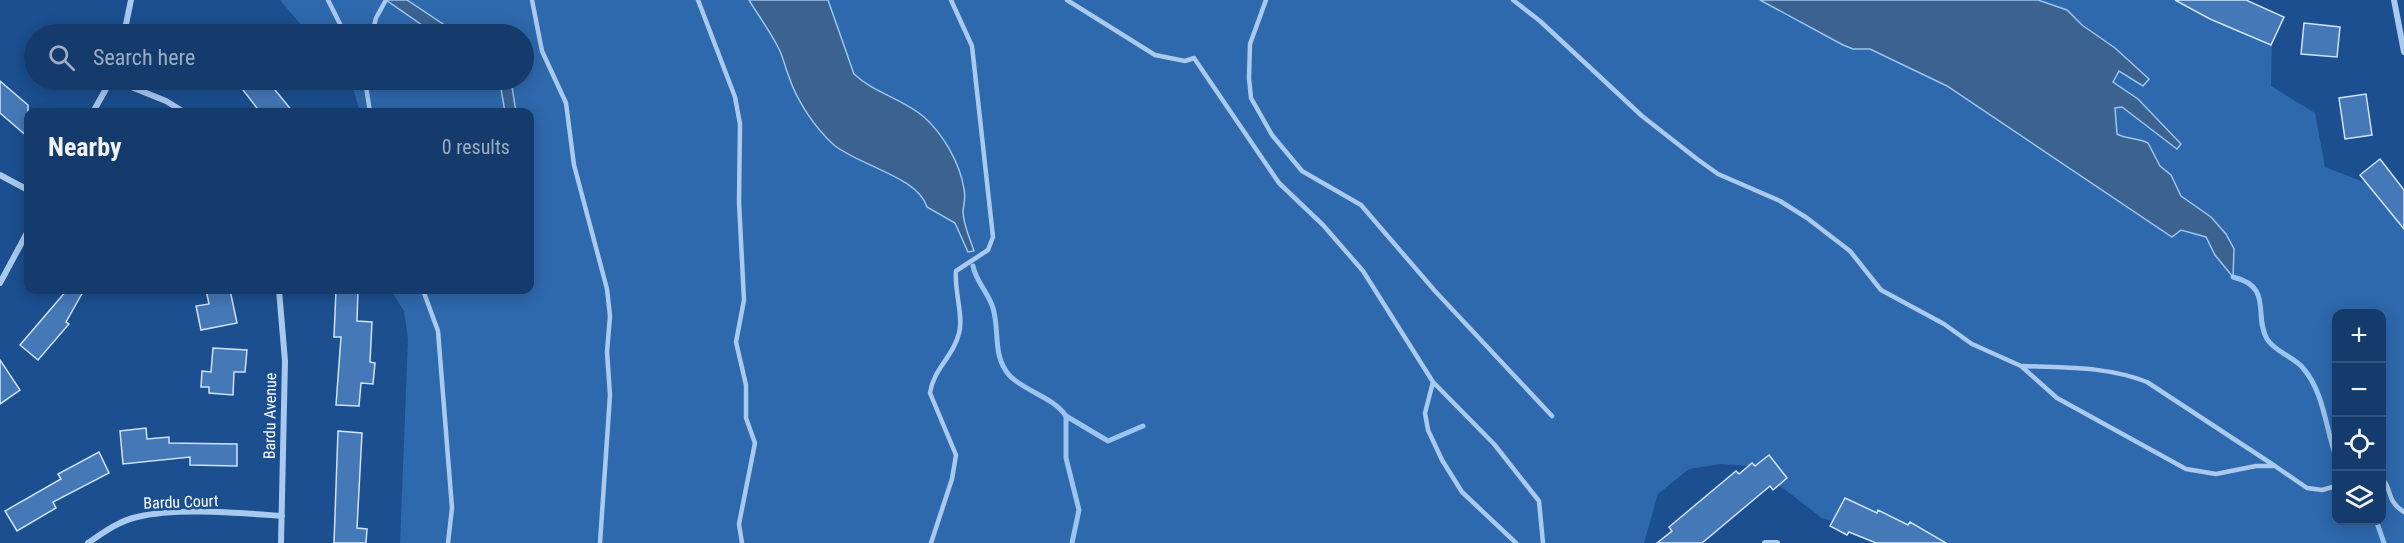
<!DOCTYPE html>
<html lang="en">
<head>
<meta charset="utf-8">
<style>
	body { margin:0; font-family:"Roboto Condensed",sans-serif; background:#1d4271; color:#f1f3f6 }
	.controls { position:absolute; right:18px; bottom:18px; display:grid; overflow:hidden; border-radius:12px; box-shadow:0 3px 15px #0003 }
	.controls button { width:54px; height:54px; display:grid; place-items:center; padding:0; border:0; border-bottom:2px solid #33557e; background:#143b6b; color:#f1f3f6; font:30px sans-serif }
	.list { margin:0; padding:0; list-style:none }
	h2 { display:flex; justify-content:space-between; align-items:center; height:78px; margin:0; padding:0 24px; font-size:26px }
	h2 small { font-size:20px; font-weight:400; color:#9dadc1 }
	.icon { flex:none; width:33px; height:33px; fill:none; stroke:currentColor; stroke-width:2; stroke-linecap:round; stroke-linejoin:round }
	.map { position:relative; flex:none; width:2404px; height:543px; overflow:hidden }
	.search { position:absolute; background:#143b6b; box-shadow:0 3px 15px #0003; left:24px; top:24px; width:510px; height:66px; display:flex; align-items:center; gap:15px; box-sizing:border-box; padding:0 21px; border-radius:33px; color:#9dadc1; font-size:22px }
	.panel { position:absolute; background:#143b6b; box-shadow:0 3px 15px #0003; left:24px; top:108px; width:510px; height:186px; border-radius:12px }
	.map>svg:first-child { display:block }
	.green { fill:#2e69ad; fill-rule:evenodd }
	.water { fill:#3c6290; stroke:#9cc4f0; stroke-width:1.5 }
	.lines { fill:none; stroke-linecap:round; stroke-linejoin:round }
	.stream { stroke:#9cc4f0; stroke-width:5 }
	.building { fill:#4478b7; stroke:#cfe3fa; stroke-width:1.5 }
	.lane { stroke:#a9c9ee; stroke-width:4.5 }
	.street { stroke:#a9c9ee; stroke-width:6 }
	.labels { text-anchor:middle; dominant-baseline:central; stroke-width:5; stroke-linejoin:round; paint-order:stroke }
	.street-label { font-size:16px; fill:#fff; stroke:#1b4f8f }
</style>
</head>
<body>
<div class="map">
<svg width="2404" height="543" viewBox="0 0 2404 543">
	<rect width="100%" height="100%" fill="#1b4f8f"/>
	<!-- green -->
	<path class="green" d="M280,0H2211L2272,41L2271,86L2315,113L2325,167L2400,196L2404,204V543H1904L1822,518L1754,466L1721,464L1689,469L1658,494L1644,543H400L408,339L404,311L391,290H530V112H360L352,85L347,80H524V34H309ZM2336,314H2382V520H2336Z"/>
	<!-- water -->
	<path class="water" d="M386,0H407L458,34H435Z
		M749,0H828L854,74C874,93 903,99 924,117C943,134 960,163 964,189C966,197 964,203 963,211C963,225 970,238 974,251L968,252L955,223L927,207C918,177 860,166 834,145C815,128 797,101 789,77C785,67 783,56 778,47C770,31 758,15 749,0Z
		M1760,0H2038L2067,10L2082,25L2115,48L2149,79L2143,86L2119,71L2113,82L2138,99L2181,144L2177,149L2122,107L2115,108L2117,134C2126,139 2137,138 2148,143L2160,166L2171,175L2181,196L2211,217L2226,234L2234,249L2233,277L2215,255L2206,237L2181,230L2172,237L1947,86L1870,49H1853L1843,45Z
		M496,80H507L512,87L516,112H505L501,89Z"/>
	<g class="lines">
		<!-- stream -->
		<path class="stream" d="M973,266C976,282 988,292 993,308C1000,331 992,355 1009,375C1025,392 1052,396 1066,416V458L1079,510L1072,543
			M2233,277C2274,287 2253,315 2267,339C2275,352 2294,357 2303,368C2324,392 2326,430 2336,457
			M1066,416L1108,441L1143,426
			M2376,520L2384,543"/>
	</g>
	<!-- building -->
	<path class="building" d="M2175,0H2246L2284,17L2271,45L2210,19Z
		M2304,23L2340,27L2337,57L2301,54Z
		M257,80H267L293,112H260L243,90Z
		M0,81L28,105V137L0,113Z
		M2366,94L2372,135L2345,139L2339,98Z
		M2380,159L2404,190V229L2360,175Z
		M67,290H84L66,322L69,324L38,360L20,345Z
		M206,290H230L237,323L201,330L196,306L209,304Z
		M336,290H358L357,321L372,322L370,362L375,363L373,384L361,383L359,406L336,405L341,337H334Z
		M213,348L247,350L245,372H234L233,395L209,393V387H201L202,371L211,372Z
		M0,360L20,390L0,404Z
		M146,428L147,439L169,437V443L237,444V466L190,465V457L123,464L120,431Z
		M338,431L362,433L357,528L367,529L366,543H334Z
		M99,452L109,473L53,502L56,508L17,531L5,511L61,479L58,474Z
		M1769,455L1787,478L1773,490L1770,486L1702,543H1657L1672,531L1669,527L1736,471L1739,474L1752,463L1755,466Z
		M1845,498L1877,513L1878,510L1908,525L1910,522L1946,543H1876L1849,532L1847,535L1830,526Z"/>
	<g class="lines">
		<!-- lane -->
		<path class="lane" d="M328,0L345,34
			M532,0L542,51L566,103L574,165L607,289L610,316L607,352L610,395L600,543
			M698,0L735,97L740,124L739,202L744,300L736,342L746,385V418L755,443L739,524L742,543
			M1067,0L1155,55L1185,61L1194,58L1279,183L1323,225L1363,271L1433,382L1494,444L1539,501L1543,543
			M1266,0L1250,44L1249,78L1251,98L1272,135L1302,171L1361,205L1435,291L1552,416
			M1513,0L1540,21L1642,116L1697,159L1718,174L1780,201L1807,218L1850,251L1881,290L1944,324L1972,344L2021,366L2057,398L2186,469L2216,474L2256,466H2275L2307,488L2322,490L2336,486
			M372,34L376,18L386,0
			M365,80L370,112
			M423,290L438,331L452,508L448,543
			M2023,366C2065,368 2106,366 2147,382L2275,466
			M1433,382L1425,413L1428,430L1442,460L1462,492L1516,543
			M2382,479C2393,489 2385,500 2404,512
			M931,543L952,479L956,455L930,393C933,369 954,356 959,333C964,318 954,290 956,271L988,250L993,237L972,46L951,0"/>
		<!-- street -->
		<path class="street" d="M2394,0L2404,52
			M124,34L131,0
			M114,80L166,101L184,112
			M93,112L111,80
			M0,175L28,190
			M0,283L28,231
			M279,290L285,361L281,543
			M88,543C104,532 119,521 137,517C177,507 240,513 282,516
			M1765,543H1777"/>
	</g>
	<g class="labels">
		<!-- street labels -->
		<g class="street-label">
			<text transform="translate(270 416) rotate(-89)">Bardu Avenue</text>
			<text transform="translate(181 502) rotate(-2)">Bardu Court</text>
		</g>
	</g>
</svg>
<div class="controls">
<button>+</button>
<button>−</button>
<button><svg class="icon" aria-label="locate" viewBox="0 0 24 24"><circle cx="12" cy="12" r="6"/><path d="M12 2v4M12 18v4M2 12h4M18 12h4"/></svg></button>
<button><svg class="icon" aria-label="layers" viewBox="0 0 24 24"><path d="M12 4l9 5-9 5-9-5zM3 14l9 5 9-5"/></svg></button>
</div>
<div class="search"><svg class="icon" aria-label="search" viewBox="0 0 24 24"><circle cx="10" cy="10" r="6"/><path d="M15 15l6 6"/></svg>Search here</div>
<section class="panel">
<h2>Nearby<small>0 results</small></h2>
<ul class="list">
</ul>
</section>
</div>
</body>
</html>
